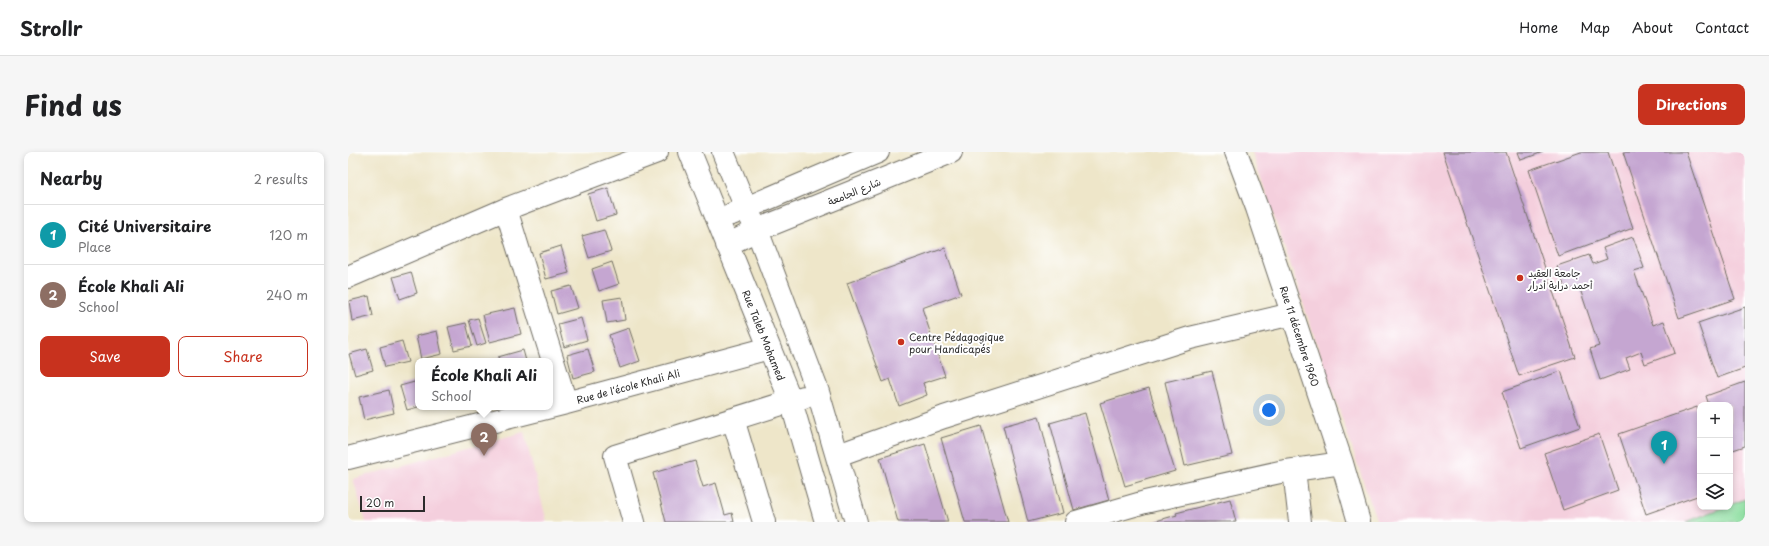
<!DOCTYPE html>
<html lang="en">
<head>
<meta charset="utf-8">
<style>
	body { margin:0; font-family:"Playpen Sans","Playpen Sans Arabic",sans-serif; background:#f6f6f6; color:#202124 }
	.controls { position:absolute; right:12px; bottom:12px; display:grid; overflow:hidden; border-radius:8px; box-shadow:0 2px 6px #0003 }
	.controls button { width:36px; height:36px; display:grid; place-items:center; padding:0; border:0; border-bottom:1px solid #e0e0e0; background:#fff; color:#202124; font:20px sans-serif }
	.scale { position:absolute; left:12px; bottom:10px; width:65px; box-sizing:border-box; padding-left:4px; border:2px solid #2b2b2b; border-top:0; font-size:11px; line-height:14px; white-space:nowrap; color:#2b2b2b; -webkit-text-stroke:3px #fff; paint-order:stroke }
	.you { position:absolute; left:921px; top:258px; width:14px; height:14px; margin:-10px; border:3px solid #fff; border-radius:50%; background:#1a73e8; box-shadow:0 0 0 6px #1a73e833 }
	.badge { display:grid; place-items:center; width:26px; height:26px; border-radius:50%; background:#c8321e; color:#fff; font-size:13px; font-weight:700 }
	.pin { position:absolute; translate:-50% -33px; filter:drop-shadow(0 1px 2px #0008) }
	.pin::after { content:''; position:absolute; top:21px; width:14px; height:12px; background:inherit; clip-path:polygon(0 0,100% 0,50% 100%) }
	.popup { position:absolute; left:67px; top:206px; width:138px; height:52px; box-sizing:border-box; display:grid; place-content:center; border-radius:8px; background:#fff; filter:drop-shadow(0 1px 3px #0005); font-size:13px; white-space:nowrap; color:#757577 }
	.popup b { font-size:15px; color:#202124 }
	.popup::after { content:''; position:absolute; left:50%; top:100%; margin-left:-8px; border:8px solid transparent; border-top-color:#fff }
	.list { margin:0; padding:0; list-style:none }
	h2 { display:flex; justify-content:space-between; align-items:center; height:52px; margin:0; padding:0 16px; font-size:17px }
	h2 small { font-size:13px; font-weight:400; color:#757577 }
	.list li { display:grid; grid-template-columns:26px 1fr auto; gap:12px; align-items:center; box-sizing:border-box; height:60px; padding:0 16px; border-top:1px solid #e0e0e0 }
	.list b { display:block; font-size:15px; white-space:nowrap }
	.list p { margin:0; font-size:13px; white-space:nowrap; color:#757577 }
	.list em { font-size:13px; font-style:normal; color:#757577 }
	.actions { display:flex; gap:8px; padding:12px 16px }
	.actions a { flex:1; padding:9px 0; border:1px solid #c8321e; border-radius:8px; text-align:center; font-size:14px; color:#c8321e }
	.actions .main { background:#c8321e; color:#fff }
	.icon { flex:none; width:22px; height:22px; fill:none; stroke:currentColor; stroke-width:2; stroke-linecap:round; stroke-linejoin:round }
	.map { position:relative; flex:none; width:1397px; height:370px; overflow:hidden; border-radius:8px }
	header { display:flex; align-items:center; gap:24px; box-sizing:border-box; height:56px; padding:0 20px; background:#fff; border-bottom:1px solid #e0e0e0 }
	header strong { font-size:19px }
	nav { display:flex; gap:22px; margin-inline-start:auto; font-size:14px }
	.intro { display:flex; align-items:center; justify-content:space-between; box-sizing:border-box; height:96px; padding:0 24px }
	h1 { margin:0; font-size:28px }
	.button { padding:10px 18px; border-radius:8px; background:#c8321e; color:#fff; font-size:14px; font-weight:700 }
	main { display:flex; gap:24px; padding:0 24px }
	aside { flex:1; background:#fff; border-radius:8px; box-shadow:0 2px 6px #0003 }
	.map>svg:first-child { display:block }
	.built { fill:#f4cfdd; fill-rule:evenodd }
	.green { fill:#8add9e; stroke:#5a8464 }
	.building { fill:#c5a6d1 }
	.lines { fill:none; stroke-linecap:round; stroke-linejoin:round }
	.minor-casing { stroke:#6f6c62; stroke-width:24 }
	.minor { stroke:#fff; stroke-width:22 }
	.poi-dot { fill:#c8321e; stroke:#fff; stroke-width:1.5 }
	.labels { text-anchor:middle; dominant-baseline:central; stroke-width:4; stroke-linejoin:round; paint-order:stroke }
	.street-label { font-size:10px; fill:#2b2b2b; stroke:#fff }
	.poi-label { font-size:10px; fill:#2b2b2b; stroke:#fff; text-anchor:start }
</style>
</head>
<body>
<header>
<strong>Strollr</strong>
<nav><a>Home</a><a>Map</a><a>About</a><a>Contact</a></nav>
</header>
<div class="intro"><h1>Find us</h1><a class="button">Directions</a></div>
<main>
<aside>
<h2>Nearby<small>2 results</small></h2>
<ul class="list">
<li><span class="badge" style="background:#0f9aa8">1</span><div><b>Cité Universitaire</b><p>Place</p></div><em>120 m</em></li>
<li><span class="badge" style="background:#8d6e63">2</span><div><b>École Khali Ali</b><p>School</p></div><em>240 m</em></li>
</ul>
<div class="actions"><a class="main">Save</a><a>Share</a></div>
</aside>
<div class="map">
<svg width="1397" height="370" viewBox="0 0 1397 370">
	<rect width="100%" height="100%" fill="#fff"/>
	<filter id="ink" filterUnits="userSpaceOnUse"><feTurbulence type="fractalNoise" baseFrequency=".025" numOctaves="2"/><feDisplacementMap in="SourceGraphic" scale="8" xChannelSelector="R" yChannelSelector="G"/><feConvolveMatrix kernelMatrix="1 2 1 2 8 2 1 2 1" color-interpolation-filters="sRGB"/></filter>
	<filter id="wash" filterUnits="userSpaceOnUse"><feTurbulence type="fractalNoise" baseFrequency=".012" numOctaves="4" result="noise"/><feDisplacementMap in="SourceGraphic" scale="16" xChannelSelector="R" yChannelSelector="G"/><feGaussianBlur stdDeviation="0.9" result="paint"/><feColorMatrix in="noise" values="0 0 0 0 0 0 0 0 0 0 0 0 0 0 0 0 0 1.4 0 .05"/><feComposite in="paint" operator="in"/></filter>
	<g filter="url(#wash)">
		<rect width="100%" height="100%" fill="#eee6c9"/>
		<!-- built -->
		<path class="built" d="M904,0H1397V370H1029ZM1352,253H1382V355H1352Z
			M176,280L199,370H18L5,327Z"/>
		<!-- green -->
		<path class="green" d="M1397,347V370H1338L1377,355H1382V353Z"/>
		<g id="blocks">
			<!-- building -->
			<path class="building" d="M1095,0H1158L1227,205L1171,224Z
				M1170,0H1195L1173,8Z
				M1233,0H1260L1285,76L1210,104L1181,18Z
				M1275,0H1338L1387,147L1331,166Z
				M260,36L268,63L248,69L240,42Z
				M256,78L263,99L241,106L234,84Z
				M1285,85L1296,116L1286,119L1305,173L1316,169L1327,201L1297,212L1293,200L1278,206L1282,217L1252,228L1242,197L1251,194L1231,134L1218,139L1209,114L1241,103L1245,112L1259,107L1255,96Z
				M213,94L221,121L198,127L191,101Z
				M597,96L613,142L574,156L597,224L575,231L579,243L551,254L542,227L535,230L499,131Z
				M264,110L271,132L251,139L244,117Z
				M63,120L69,141L52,147L45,125Z
				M223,134L230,156L209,162L203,139Z
				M21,144L25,164L4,169L1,149Z
				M274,145L277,168L259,171L255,148Z
				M1397,155V216L1369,226L1350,171Z
				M167,156L173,182L142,190L135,163Z
				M130,166L138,191L129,194L121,168Z
				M233,166L239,188L216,195L210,172Z
				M118,171L124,194L106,198L100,175Z
				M281,176L292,209L272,216L261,183Z
				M89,179L94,202L73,207L68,184Z
				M54,189L60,210L37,215L32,195Z
				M19,197L25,218L7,223L1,202Z
				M240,197L247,220L225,226L219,203Z
				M175,198L178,209H151L150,205Z
				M864,219L884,303L837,314L817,230Z
				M1213,219L1232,275L1173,296L1154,240Z
				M70,229V255L59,258L52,234Z
				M1397,230V294L1382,299V253H1361L1358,244Z
				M801,236L827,319L777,334L752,251Z
				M41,238L46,261L16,268L11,245Z
				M1349,255L1352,265V343L1298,362L1271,282Z
				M737,261L761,348L726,358L702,271Z
				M691,264L715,361L680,370L655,274Z
				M633,274L660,370H617L593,286Z
				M1251,282L1270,338L1215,358L1196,301Z
				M577,292L600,370H550L532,306Z
				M347,309L355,335L368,331L377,363L384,361L386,370H318L305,321Z
				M882,347L888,370H804L829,363L828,361Z"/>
		</g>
	</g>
	<g filter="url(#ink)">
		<use href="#blocks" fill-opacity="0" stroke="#6f6c62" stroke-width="1"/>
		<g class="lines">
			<defs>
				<path id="minor" d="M342,0L443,249L478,370
					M375,0L398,56L409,78L470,240L508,370
					M888,0L909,56L994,311L1011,370
					M158,57L218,251
					M384,62L530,0
					M379,93L409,78L603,0
					M0,125L158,57L309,0
					M385,267L416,370
					M490,303L596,265L842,186L944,162
					M0,306L218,251L421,196
					M946,318L952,370
					M286,370L267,304L456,245
					M728,370L797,350L932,320L994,311"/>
			</defs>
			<!-- minor casing -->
			<use href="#minor" class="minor-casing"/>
			<!-- minor -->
			<use href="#minor" class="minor"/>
		</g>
	</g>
	<!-- markers -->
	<g class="poi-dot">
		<circle cx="1172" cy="126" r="4"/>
		<circle cx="553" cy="190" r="4"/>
	</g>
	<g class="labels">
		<!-- street labels -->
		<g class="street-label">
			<text transform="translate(506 39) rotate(-22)">شارع الجامعة</text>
			<text transform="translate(416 183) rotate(68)">Rue Taleb Mohamed</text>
			<text transform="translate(952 184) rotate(72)">Rue 11 décembre 1960</text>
			<text transform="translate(280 234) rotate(-15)">Rue de l'école Khali Ali</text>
		</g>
		<!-- poi labels -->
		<g class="poi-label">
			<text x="1180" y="120">جامعة العقيد<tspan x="1180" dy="12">أحمد دراية أدرار</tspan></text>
			<text x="561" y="184">Centre Pédagogique<tspan x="561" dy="12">pour Handicapés</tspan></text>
		</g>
	</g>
</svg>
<div class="controls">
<button>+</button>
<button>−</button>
<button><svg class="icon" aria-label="layers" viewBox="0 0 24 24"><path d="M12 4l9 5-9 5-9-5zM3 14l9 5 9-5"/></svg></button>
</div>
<div class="scale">20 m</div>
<div class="you"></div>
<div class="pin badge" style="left:1316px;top:312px;background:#0f9aa8">1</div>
<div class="pin badge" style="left:136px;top:304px;background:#8d6e63">2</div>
<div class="popup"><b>École Khali Ali</b>School</div>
</div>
</main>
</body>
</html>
